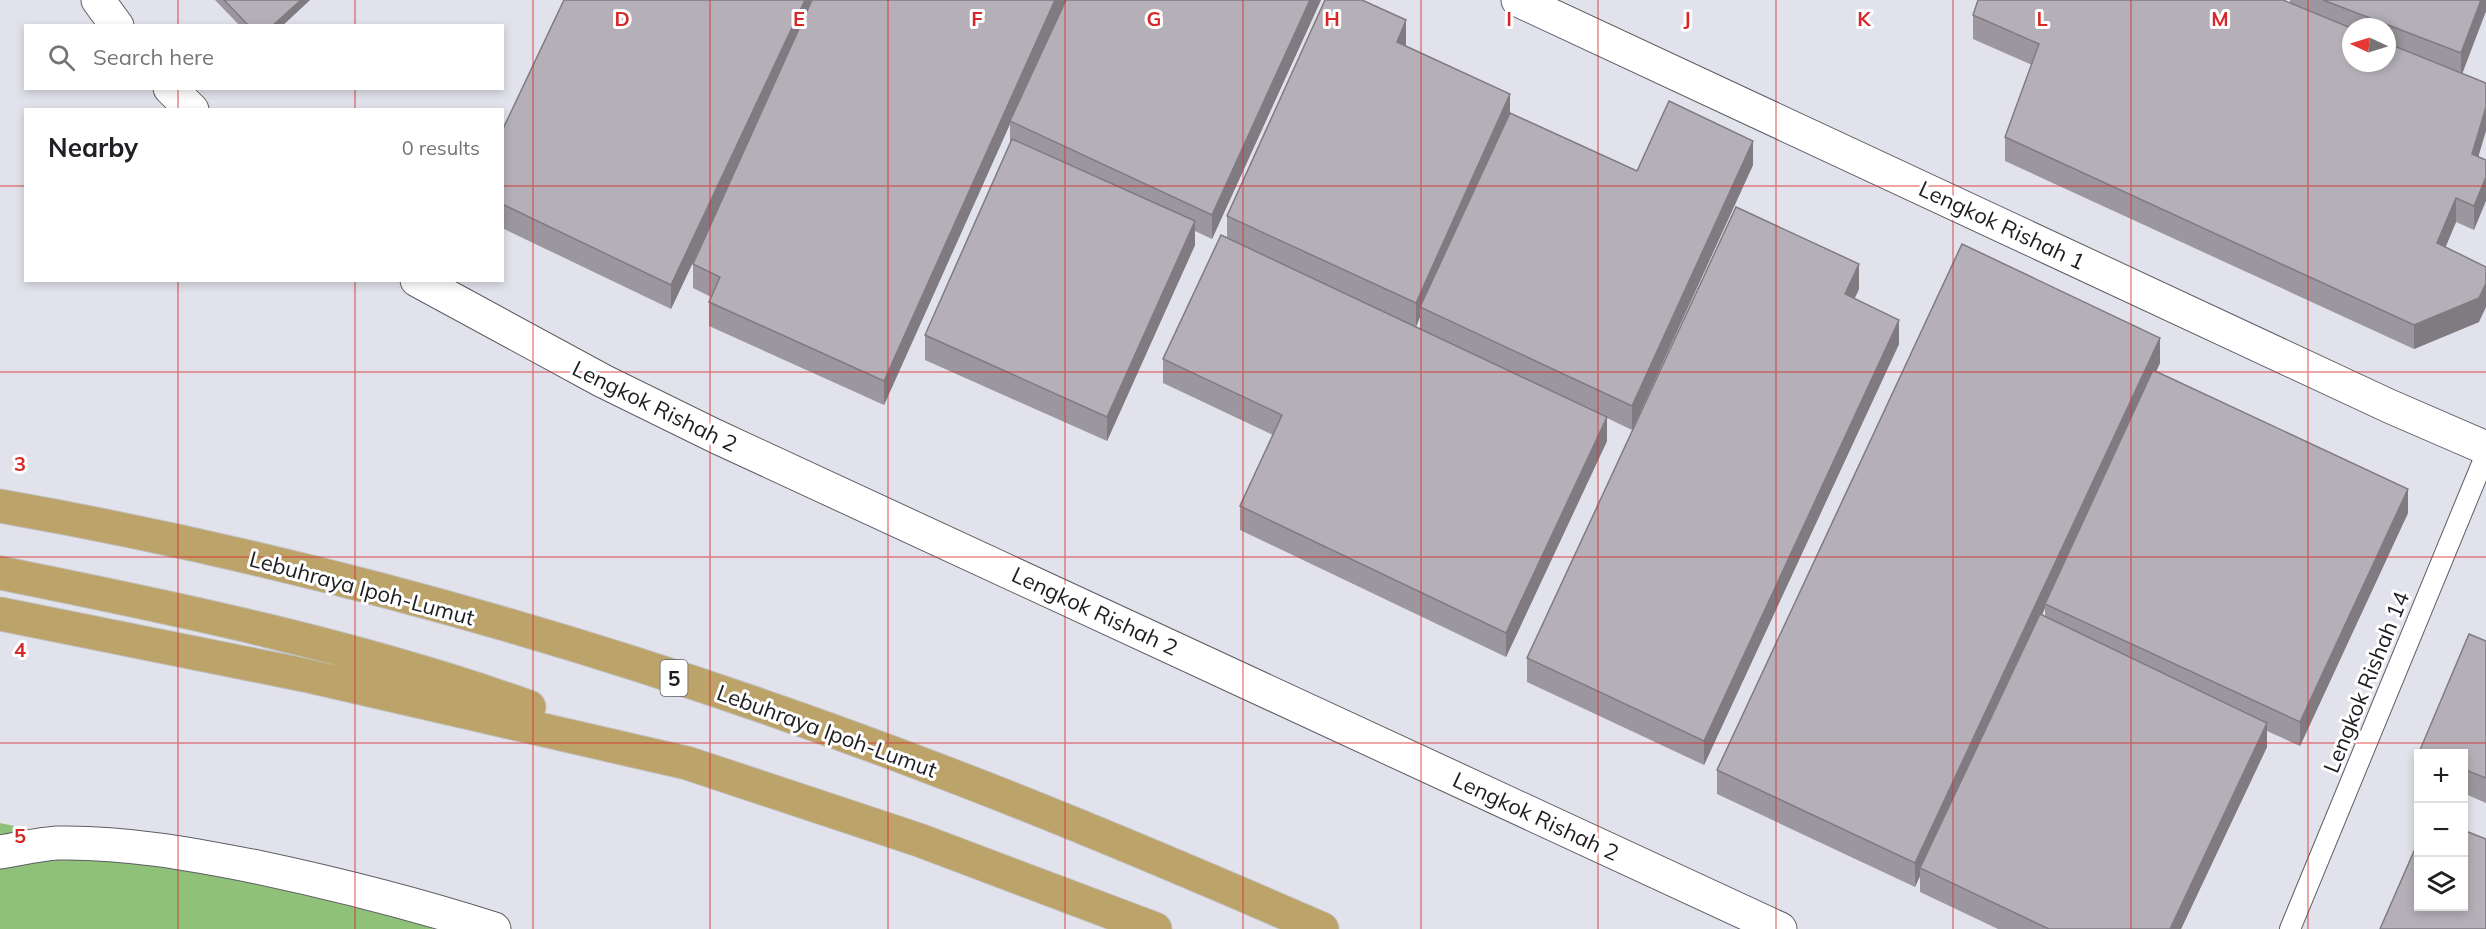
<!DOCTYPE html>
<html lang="en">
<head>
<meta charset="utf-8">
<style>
	body { margin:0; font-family:Mulish,sans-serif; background:#f6f6f6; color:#202124 }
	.controls { position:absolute; right:18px; bottom:18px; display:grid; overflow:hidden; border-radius:0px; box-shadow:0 3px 9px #0003 }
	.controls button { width:54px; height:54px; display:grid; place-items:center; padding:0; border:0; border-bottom:2px solid #e0e0e0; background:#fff; color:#202124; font:30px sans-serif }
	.compass { position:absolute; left:2342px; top:18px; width:54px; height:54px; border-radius:50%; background:#fff; box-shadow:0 3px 9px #0003; rotate:274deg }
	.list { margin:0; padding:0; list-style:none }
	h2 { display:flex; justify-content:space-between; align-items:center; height:78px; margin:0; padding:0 24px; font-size:26px }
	h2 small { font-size:20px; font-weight:400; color:#757577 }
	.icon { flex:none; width:33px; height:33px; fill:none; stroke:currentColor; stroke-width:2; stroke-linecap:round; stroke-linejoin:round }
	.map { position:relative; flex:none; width:2486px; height:929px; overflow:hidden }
	.search { position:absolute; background:#fff; box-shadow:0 3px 9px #0003; left:24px; top:24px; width:480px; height:66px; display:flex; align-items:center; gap:15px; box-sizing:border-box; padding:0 21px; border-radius:0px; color:#757577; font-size:22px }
	.panel { position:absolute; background:#fff; box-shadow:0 3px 9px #0003; left:24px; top:108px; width:480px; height:174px; border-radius:0px }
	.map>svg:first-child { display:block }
	.green { fill:#90c179 }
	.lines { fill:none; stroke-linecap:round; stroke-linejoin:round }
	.service-casing { stroke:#5d5e65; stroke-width:22 }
	.minor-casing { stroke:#5d5e65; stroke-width:35 }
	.trunk-casing { stroke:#c0c0c1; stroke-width:35 }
	.service { stroke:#fff; stroke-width:20 }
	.minor { stroke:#fff; stroke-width:33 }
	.trunk { stroke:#bca36a; stroke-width:33 }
	.wall { fill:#9c979e; fill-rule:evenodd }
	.shaded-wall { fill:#7f7b81 }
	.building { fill:#b5b0b8; stroke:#7f7b81; stroke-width:1.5 }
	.grid { fill:none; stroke:#d62828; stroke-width:1.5; stroke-opacity:0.55 }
	.labels { text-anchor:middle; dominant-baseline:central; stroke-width:6; stroke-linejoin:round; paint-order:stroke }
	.shield { fill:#fff; stroke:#616264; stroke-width:1.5 }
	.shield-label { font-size:21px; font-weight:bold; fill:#1d1e21 }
	.street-label { font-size:22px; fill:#1d1e21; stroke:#fff }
	.grid-label { font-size:20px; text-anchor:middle; font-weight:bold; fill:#d62828; stroke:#fff; stroke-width:6; stroke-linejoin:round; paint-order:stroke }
</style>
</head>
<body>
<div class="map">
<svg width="2486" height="929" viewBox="0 0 2486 929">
	<rect width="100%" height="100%" fill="#e1e2eb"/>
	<!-- green -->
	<path class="green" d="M0,823L381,904L433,929H0Z"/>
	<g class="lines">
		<defs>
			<path id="service" d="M2290,929L2486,454"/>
			<path id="minor" d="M98,0L117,26
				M1518,0L2389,406L2486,448
				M170,88L192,110
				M417,280L603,381L715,436L1780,929
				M0,852C19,849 39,844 58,843C126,842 191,854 257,867C337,884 416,904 494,929"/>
			<path id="trunk" d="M0,506C323,563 642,656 948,774C1074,822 1198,875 1322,929
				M0,573C179,609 357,646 529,707
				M0,614L304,675L687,763L919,840L1155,929"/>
		</defs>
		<!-- service casing -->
		<use href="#service" class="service-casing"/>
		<!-- minor casing -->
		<use href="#minor" class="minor-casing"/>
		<!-- trunk casing -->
		<use href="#trunk" class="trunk-casing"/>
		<!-- service -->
		<use href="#service" class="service"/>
		<!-- minor -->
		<use href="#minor" class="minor"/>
		<!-- trunk -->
		<use href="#trunk" class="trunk"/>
	</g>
	<!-- wall -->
	<path class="wall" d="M215,0H310L282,26H240Z
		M1321,0L1212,239L1195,231V245L1107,441L925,360V335L1010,145V124L884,405L709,326V302L711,297L693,288V264L705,237L671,309L502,228V131Z
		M2290,0H2486V11L2462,73L2479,157L2474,230L2456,222L2445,247L2479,322L2414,349L2005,161V137L2032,65L1973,39V15L2290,3ZM2351,27H2387V63H2351Z
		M1406,44V46L1510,113L1637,171L1753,165L1632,430L1607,418V441L1506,657L1240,530V506L1273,435L1163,383V359L1227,238V216ZM1420,317V329L1416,327Z
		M1859,289L1854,299L1899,344L1704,765L1527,682V658Z
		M2160,363L2156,372L2408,513L2300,746L2267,731V747L2181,929H1998L1920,892V876L1915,887L1717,794V770ZM2045,608V617L2042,615Z
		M2486,641V803L2463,793V753H2420V750Z"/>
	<!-- shaded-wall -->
	<path class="shaded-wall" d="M301,0H310L282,26H272Z
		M805,0H816L671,309V285Z
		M1055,0H1066L1010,121V124L884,405V381Z
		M1310,0H1321L1212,239V215Z
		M2481,0H2486V11L2461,77V53Z
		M1406,20V44L1397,66V42Z
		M1510,94V118L1420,307V317L1416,327V303Z
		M2486,107V131L2472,178V154Z
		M1753,141V165L1632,430V406Z
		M2486,177V201L2474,230V206Z
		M2456,198V222L2437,268V243Z
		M1195,221V245L1107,441V417Z
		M1859,264V289L1845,319V294Z
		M2486,283V307L2479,322L2414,349V325Z
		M1899,320V344L1704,765V741Z
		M2160,338V363L2047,605L2045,604V608L1923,869L1920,868V876L1915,887V863Z
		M1607,417V441L1506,657V633Z
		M2408,489V513L2300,746V722Z
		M2267,723V747L2181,929H2170Z"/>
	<!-- building -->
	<path class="building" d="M224,0H301L272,26H249Z
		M564,0H805L671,285L502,204V131Z
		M812,0H1055L884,381L709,302L720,277L693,264Z
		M1066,0H1310L1212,215L1010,121Z
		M1325,0H1362L1406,20L1397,42L1510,94L1416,303L1227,216Z
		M1978,0H2283L2351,28V63H2387V43L2486,83V107L2472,154L2486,160V177L2474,206L2456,198L2437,243L2486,267V283L2479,298L2414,325L2005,137L2039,44L1973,15Z
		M2323,0H2481L2461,53Z
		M1669,101L1753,141L1632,406L1420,307L1510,113L1637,171Z
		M1012,139L1195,221L1107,417L925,335Z
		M1736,207L1859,264L1845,294L1899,320L1704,741L1527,658Z
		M1221,235L1607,417L1506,633L1240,506L1282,415L1163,359Z
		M1962,244L2160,338L1915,863L1717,770Z
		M2153,370L2408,489L2300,722L2045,604Z
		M2040,614L2267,723L2170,929H2049L1920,868Z
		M2469,634L2486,641V778L2463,769V753H2428L2420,750Z
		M2463,830L2486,839V929H2380L2418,842V906H2463Z"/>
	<!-- grid -->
	<path class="grid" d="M178,0V26M355,0V26M533,0V929M710,0V929M888,0V929M1065,0V929M1243,0V929M1421,0V929M1598,0V929M1776,0V929M1953,0V929M2131,0V929M2308,0V929M178,88V110M355,88V110M0,186H26M502,186H2486M178,280V929M355,280V929M0,372H2486M0,557H2486M0,743H2486"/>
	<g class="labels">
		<!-- shield labels -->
		<rect class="shield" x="660.5" y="660" width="27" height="36" rx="4.5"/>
		<g class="shield-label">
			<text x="674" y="678">5</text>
		</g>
		<!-- street labels -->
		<g class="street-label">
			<text transform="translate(2002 225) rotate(25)">Lengkok Rishah 1</text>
			<text transform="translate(655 406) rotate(26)">Lengkok Rishah 2</text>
			<text transform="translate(362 588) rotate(15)">Lebuhraya Ipoh-Lumut</text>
			<text transform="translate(1095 611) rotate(25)">Lengkok Rishah 2</text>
			<text transform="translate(2366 682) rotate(-68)">Lengkok Rishah 14</text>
			<text transform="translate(827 731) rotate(20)">Lebuhraya Ipoh-Lumut</text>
			<text transform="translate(1536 816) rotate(25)">Lengkok Rishah 2</text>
		</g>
	</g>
	<g class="grid-label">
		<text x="622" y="26">D</text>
		<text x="799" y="26">E</text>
		<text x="977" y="26">F</text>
		<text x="1154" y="26">G</text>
		<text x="1332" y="26">H</text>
		<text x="1509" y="26">I</text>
		<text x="1687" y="26">J</text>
		<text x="1864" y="26">K</text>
		<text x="2042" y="26">L</text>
		<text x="2220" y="26">M</text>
		<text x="20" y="471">3</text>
		<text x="20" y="657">4</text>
		<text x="20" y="843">5</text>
	</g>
</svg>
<div class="controls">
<button>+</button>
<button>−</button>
<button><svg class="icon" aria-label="layers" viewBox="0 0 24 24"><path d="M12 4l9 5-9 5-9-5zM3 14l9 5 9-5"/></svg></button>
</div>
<svg class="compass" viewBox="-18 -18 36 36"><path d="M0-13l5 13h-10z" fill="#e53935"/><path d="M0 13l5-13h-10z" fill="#757577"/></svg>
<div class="search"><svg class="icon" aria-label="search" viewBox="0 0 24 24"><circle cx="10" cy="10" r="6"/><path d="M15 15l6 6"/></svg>Search here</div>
<section class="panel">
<h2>Nearby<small>0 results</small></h2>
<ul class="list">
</ul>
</section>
</div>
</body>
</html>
